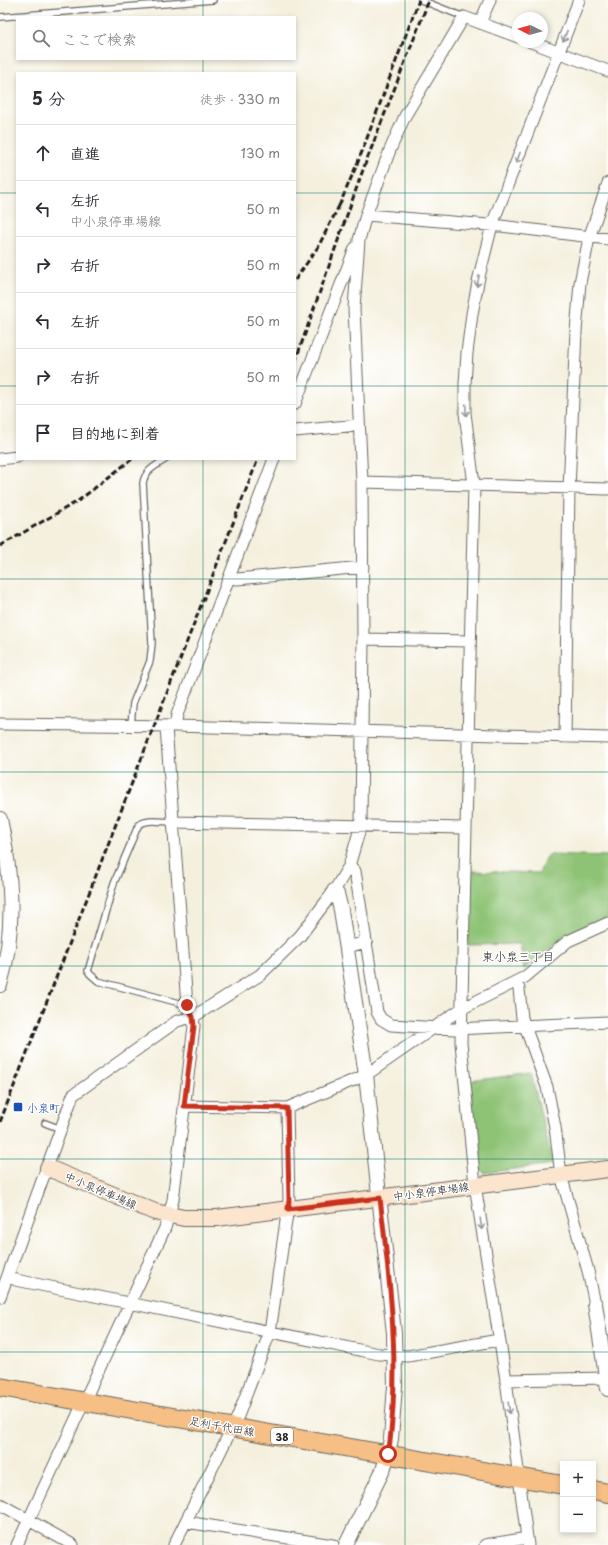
<!DOCTYPE html>
<html lang="ja">
<head>
<meta charset="utf-8">
<style>
	body { margin:0; font-family:"Playpen Sans","Klee One",sans-serif; background:#f7f7f7; color:#2b2b33 }
	.controls { position:absolute; right:12px; bottom:12px; display:grid; overflow:hidden; border-radius:0px; box-shadow:0 2px 6px #0003 }
	.controls button { width:36px; height:36px; display:grid; place-items:center; padding:0; border:0; border-bottom:1px solid #e1e1e2; background:#fff; color:#2b2b33; font:20px sans-serif }
	.compass { position:absolute; left:512px; top:12px; width:36px; height:36px; border-radius:50%; background:#fff; box-shadow:0 2px 6px #0003; rotate:276deg }
	.stop { position:absolute; width:12px; height:12px; margin:-9px; border:3px solid #c8321e; border-radius:50%; background:#fff }
	.stop.end { background:#c8321e; border-color:#fff; box-shadow:0 1px 4px #0008 }
	.list { margin:0; padding:0; list-style:none }
	h2 { display:flex; justify-content:space-between; align-items:center; height:52px; margin:0; padding:0 16px; font-size:17px }
	h2 small { font-size:13px; font-weight:400; color:#7c7c81 }
	.list li { display:grid; grid-template-columns:26px 1fr auto; gap:12px; align-items:center; box-sizing:border-box; height:56px; padding:0 16px; border-top:1px solid #e1e1e2 }
	.list b { display:block; font-size:15px; white-space:nowrap }
	.list p { margin:0; font-size:13px; white-space:nowrap; color:#7c7c81 }
	.list em { font-size:13px; font-style:normal; color:#7c7c81 }
	.icon { flex:none; width:22px; height:22px; fill:none; stroke:currentColor; stroke-width:2; stroke-linecap:round; stroke-linejoin:round }
	.map { position:relative; flex:none; width:608px; height:1545px; overflow:hidden }
	.search { position:absolute; background:#fff; box-shadow:0 2px 6px #0003; left:16px; top:16px; width:280px; height:44px; display:flex; align-items:center; gap:10px; box-sizing:border-box; padding:0 14px; border-radius:0px; color:#7c7c81; font-size:15px }
	.panel { position:absolute; background:#fff; box-shadow:0 2px 6px #0003; left:16px; top:72px; width:280px; height:388px; border-radius:0px }
	.map>svg:first-child { display:block }
	.green { fill:#8ec375; stroke:#557048 }
	.lines { fill:none; stroke-linecap:round; stroke-linejoin:round }
	.service-casing { stroke:#686660; stroke-width:8 }
	.minor-casing { stroke:#686660; stroke-width:13 }
	.tertiary-casing { stroke:#686660; stroke-width:16 }
	.secondary-casing { stroke:#686660; stroke-width:18 }
	.primary-casing { stroke:#686660; stroke-width:20 }
	.service { stroke:#fff; stroke-width:5.5 }
	.minor { stroke:#fff; stroke-width:11 }
	.tertiary { stroke:#fff; stroke-width:14 }
	.secondary { stroke:#fbe5cf; stroke-width:16 }
	.primary { stroke:#f5bf86; stroke-width:18 }
	.rail { stroke:#1c1c1c; stroke-width:3; stroke-dasharray:6 3; stroke-linecap:butt }
	.oneway { stroke:#999 }
	.route { stroke:#c8321e; stroke-width:5 }
	.grid { fill:none; stroke:#0f766e; stroke-width:1; stroke-opacity:0.55 }
	.transit-dot { fill:#1a4fb4; stroke:#fff; stroke-width:1.5 }
	.labels { text-anchor:middle; dominant-baseline:central; stroke-width:3; stroke-linejoin:round; paint-order:stroke }
	.shield { fill:#fff; stroke:#606060; stroke-width:1 }
	.shield-label { font-size:10px; font-weight:bold; fill:#1c1c1c }
	.transit-label { font-size:11px; fill:#164399; stroke:#fff; text-anchor:start }
	.street-label { font-size:11px; fill:#1c1c1c; stroke:#fff }
	.neighbourhood-label { font-size:12px; fill:#1c1c1c; stroke:#fff }
</style>
</head>
<body>
<div class="map">
<svg width="608" height="1545" viewBox="0 0 608 1545">
	<rect width="100%" height="100%" fill="#fff"/>
	<filter id="ink" filterUnits="userSpaceOnUse"><feTurbulence type="fractalNoise" baseFrequency=".025" numOctaves="2"/><feDisplacementMap in="SourceGraphic" scale="8" xChannelSelector="R" yChannelSelector="G"/><feConvolveMatrix kernelMatrix="1 2 1 2 8 2 1 2 1" color-interpolation-filters="sRGB"/></filter>
	<filter id="wash" filterUnits="userSpaceOnUse"><feTurbulence type="fractalNoise" baseFrequency=".012" numOctaves="4" result="noise"/><feDisplacementMap in="SourceGraphic" scale="16" xChannelSelector="R" yChannelSelector="G"/><feGaussianBlur stdDeviation="0.9" result="paint"/><feColorMatrix in="noise" values="0 0 0 0 0 0 0 0 0 0 0 0 0 0 0 0 0 1.4 0 .05"/><feComposite in="paint" operator="in"/></filter>
	<g filter="url(#wash)">
		<rect width="100%" height="100%" fill="#f5f0de"/>
		<!-- green -->
		<path class="green" d="M549,854L608,856V917L562,939L524,969L520,944L468,945L471,871L539,873L544,862Z
			M531,1073L553,1164L484,1173L478,1167L470,1081Z"/>
	</g>
	<g filter="url(#ink)">
		<g class="lines">
			<defs>
				<path id="service" d="M421,0L464,17
					M0,17L213,0
					M131,726L133,703L150,661L152,643L143,483C145,470 156,466 166,459
					M172,822C162,822 145,818 138,826L114,883L88,971L90,974L98,981L187,1005
					M45,1123L61,1129"/>
				<path id="minor" d="M480,23L490,0
					M531,42L608,71
					M366,215L501,226L608,239
					M295,404L355,248
					M295,431L359,425
					M0,459L17,457
					M362,482L608,489
					M230,577L237,579L363,567
					M363,639L470,641
					M0,724L175,726L608,738
					M175,726L177,715L274,459
					M565,737L569,489L576,332L580,283L589,238L608,183
					M172,822L465,828
					M349,866L355,871L377,1012L381,1019L391,1025L455,1029L608,1022
					M347,947L366,942
					M517,982L519,989L522,1018L547,1087L555,1127L561,1175L588,1271L595,1304
					M184,1106L287,1108L366,1075L461,1009L525,977L568,941L608,923
					M8,1276L16,1280L379,1354L408,1356L499,1340
					M0,1297L73,1095L177,1021L193,1017L260,975L300,936L334,891L349,866L361,825L363,639L362,482L354,308L359,240L366,215L390,150L405,116L464,17L518,37
					M506,1380L608,1378
					M0,1504L73,1545
					M186,1522L333,1545
					M17,1545L165,1228L173,1200L194,1026L193,1017L187,1005L166,727
					M174,1545L238,1416L270,1332L289,1200L287,1108
					M485,1545L527,1538
					M528,1545L506,1380L475,1185L461,1043L474,485L465,413V384L467,353L472,314L479,277L492,225L579,0"/>
				<path id="tertiary" d="M0,819C12,875 16,930 0,985
					M334,891L337,894L341,910L366,1075L394,1333L395,1386L391,1439L388,1454L383,1470L346,1545
					M595,1304L608,1389"/>
				<path id="secondary" d="M48,1168L155,1212L184,1218H217L608,1169"/>
				<path id="primary" d="M0,1387L563,1485
					M593,1490L608,1493"/>
			</defs>
			<!-- service casing -->
			<use href="#service" class="service-casing"/>
			<!-- minor casing -->
			<use href="#minor" class="minor-casing"/>
			<!-- tertiary casing -->
			<use href="#tertiary" class="tertiary-casing"/>
			<!-- secondary casing -->
			<use href="#secondary" class="secondary-casing"/>
			<!-- primary casing -->
			<use href="#primary" class="primary-casing"/>
			<!-- service -->
			<use href="#service" class="service"/>
			<!-- minor -->
			<use href="#minor" class="minor"/>
			<!-- tertiary -->
			<use href="#tertiary" class="tertiary"/>
			<!-- secondary -->
			<use href="#secondary" class="secondary"/>
			<!-- primary -->
			<use href="#primary" class="primary"/>
			<!-- rail -->
			<path class="rail" d="M339,206L358,162L419,0
				M295,280L318,247L341,202
				M295,362L364,167L429,0
				M0,546L78,501L132,459
				M0,1122L258,459"/>
		</g>
		<!-- one-way arrows -->
		<defs><path id="oneway-shaft" d="M-6 0H5M1.5-3L5.5 0L1.5 3" fill="none" stroke-width="1.6" stroke-linecap="round" stroke-linejoin="round"/></defs>
		<g class="oneway">
			<use href="#oneway-shaft" transform="translate(565 36) rotate(111)"/>
			<use href="#oneway-shaft" transform="translate(518 158) rotate(111)"/>
			<use href="#oneway-shaft" transform="translate(478 281) rotate(102)"/>
			<use href="#oneway-shaft" transform="translate(466 410) rotate(87)"/>
			<use href="#oneway-shaft" transform="translate(481 1224) rotate(82)"/>
			<use href="#oneway-shaft" transform="translate(509 1408) rotate(82)"/>
		</g>
	</g>
	<g class="lines" filter="url(#ink)">
		<!-- route -->
		<path class="route" d="M187,1005L193,1017L194,1026L184,1106L287,1108L289,1200L288,1209L380,1198C388,1267 397,1336 393,1406C392,1422 391,1438 388,1454"/>
	</g>
	<!-- grid -->
	<path class="grid" d="M203,0V17M405,0V1545M203,59V73M0,193H17M295,193H608M0,386H17M295,386H608M203,459V1545M0,579H608M0,772H608M0,966H608M0,1159H608M0,1352H608"/>
	<!-- markers -->
	<rect class="transit-dot" x="13" y="1102" width="10" height="10" rx="2"/>
	<g class="labels">
		<!-- shield labels -->
		<rect class="shield" x="271" y="1428" width="22" height="16" rx="3"/>
		<g class="shield-label">
			<text x="282" y="1436">38</text>
		</g>
		<!-- transit labels -->
		<g class="transit-label">
			<text x="27" y="1107">小泉町</text>
		</g>
		<!-- street labels -->
		<g class="street-label">
			<text transform="translate(101 1190) rotate(23)">中小泉停車場線</text>
			<text transform="translate(431 1191) rotate(-8)">中小泉停車場線</text>
			<text transform="translate(222 1426) rotate(10)">足利千代田線</text>
		</g>
		<!-- neighbourhood labels -->
		<g class="neighbourhood-label">
			<text x="518" y="956">東小泉三丁目</text>
		</g>
	</g>
</svg>
<div class="controls">
<button>+</button>
<button>−</button>
</div>
<svg class="compass" viewBox="-18 -18 36 36"><path d="M0-13l5 13h-10z" fill="#e53935"/><path d="M0 13l5-13h-10z" fill="#7c7c81"/></svg>
<div class="stop" style="left:388px;top:1454px"></div>
<div class="stop end" style="left:187px;top:1005px"></div>
<div class="search"><svg class="icon" aria-label="search" viewBox="0 0 24 24"><circle cx="10" cy="10" r="6"/><path d="M15 15l6 6"/></svg>ここで検索</div>
<section class="panel">
<h2>5 分<small>徒歩 · 330 m</small></h2>
<ul class="list">
<li><svg class="icon" aria-label="ahead" viewBox="0 0 24 24"><path d="M12 20V5M6 11l6-6 6 6"/></svg><div><b>直進</b></div><em>130 m</em></li>
<li><svg class="icon" aria-label="left" viewBox="0 0 24 24"><path d="M17 20v-9H6M10 6l-5 5 5 5"/></svg><div><b>左折</b><p>中小泉停車場線</p></div><em>50 m</em></li>
<li><svg class="icon" aria-label="right" viewBox="0 0 24 24"><path d="M7 20v-9h11M14 6l5 5-5 5"/></svg><div><b>右折</b></div><em>50 m</em></li>
<li><svg class="icon" aria-label="left" viewBox="0 0 24 24"><path d="M17 20v-9H6M10 6l-5 5 5 5"/></svg><div><b>左折</b></div><em>50 m</em></li>
<li><svg class="icon" aria-label="right" viewBox="0 0 24 24"><path d="M7 20v-9h11M14 6l5 5-5 5"/></svg><div><b>右折</b></div><em>50 m</em></li>
<li><svg class="icon" aria-label="arrive" viewBox="0 0 24 24"><path d="M6 21V4h12l-3 4 3 4H6"/></svg><div><b>目的地に到着</b></div></li>
</ul>
</section>
</div>
</body>
</html>
